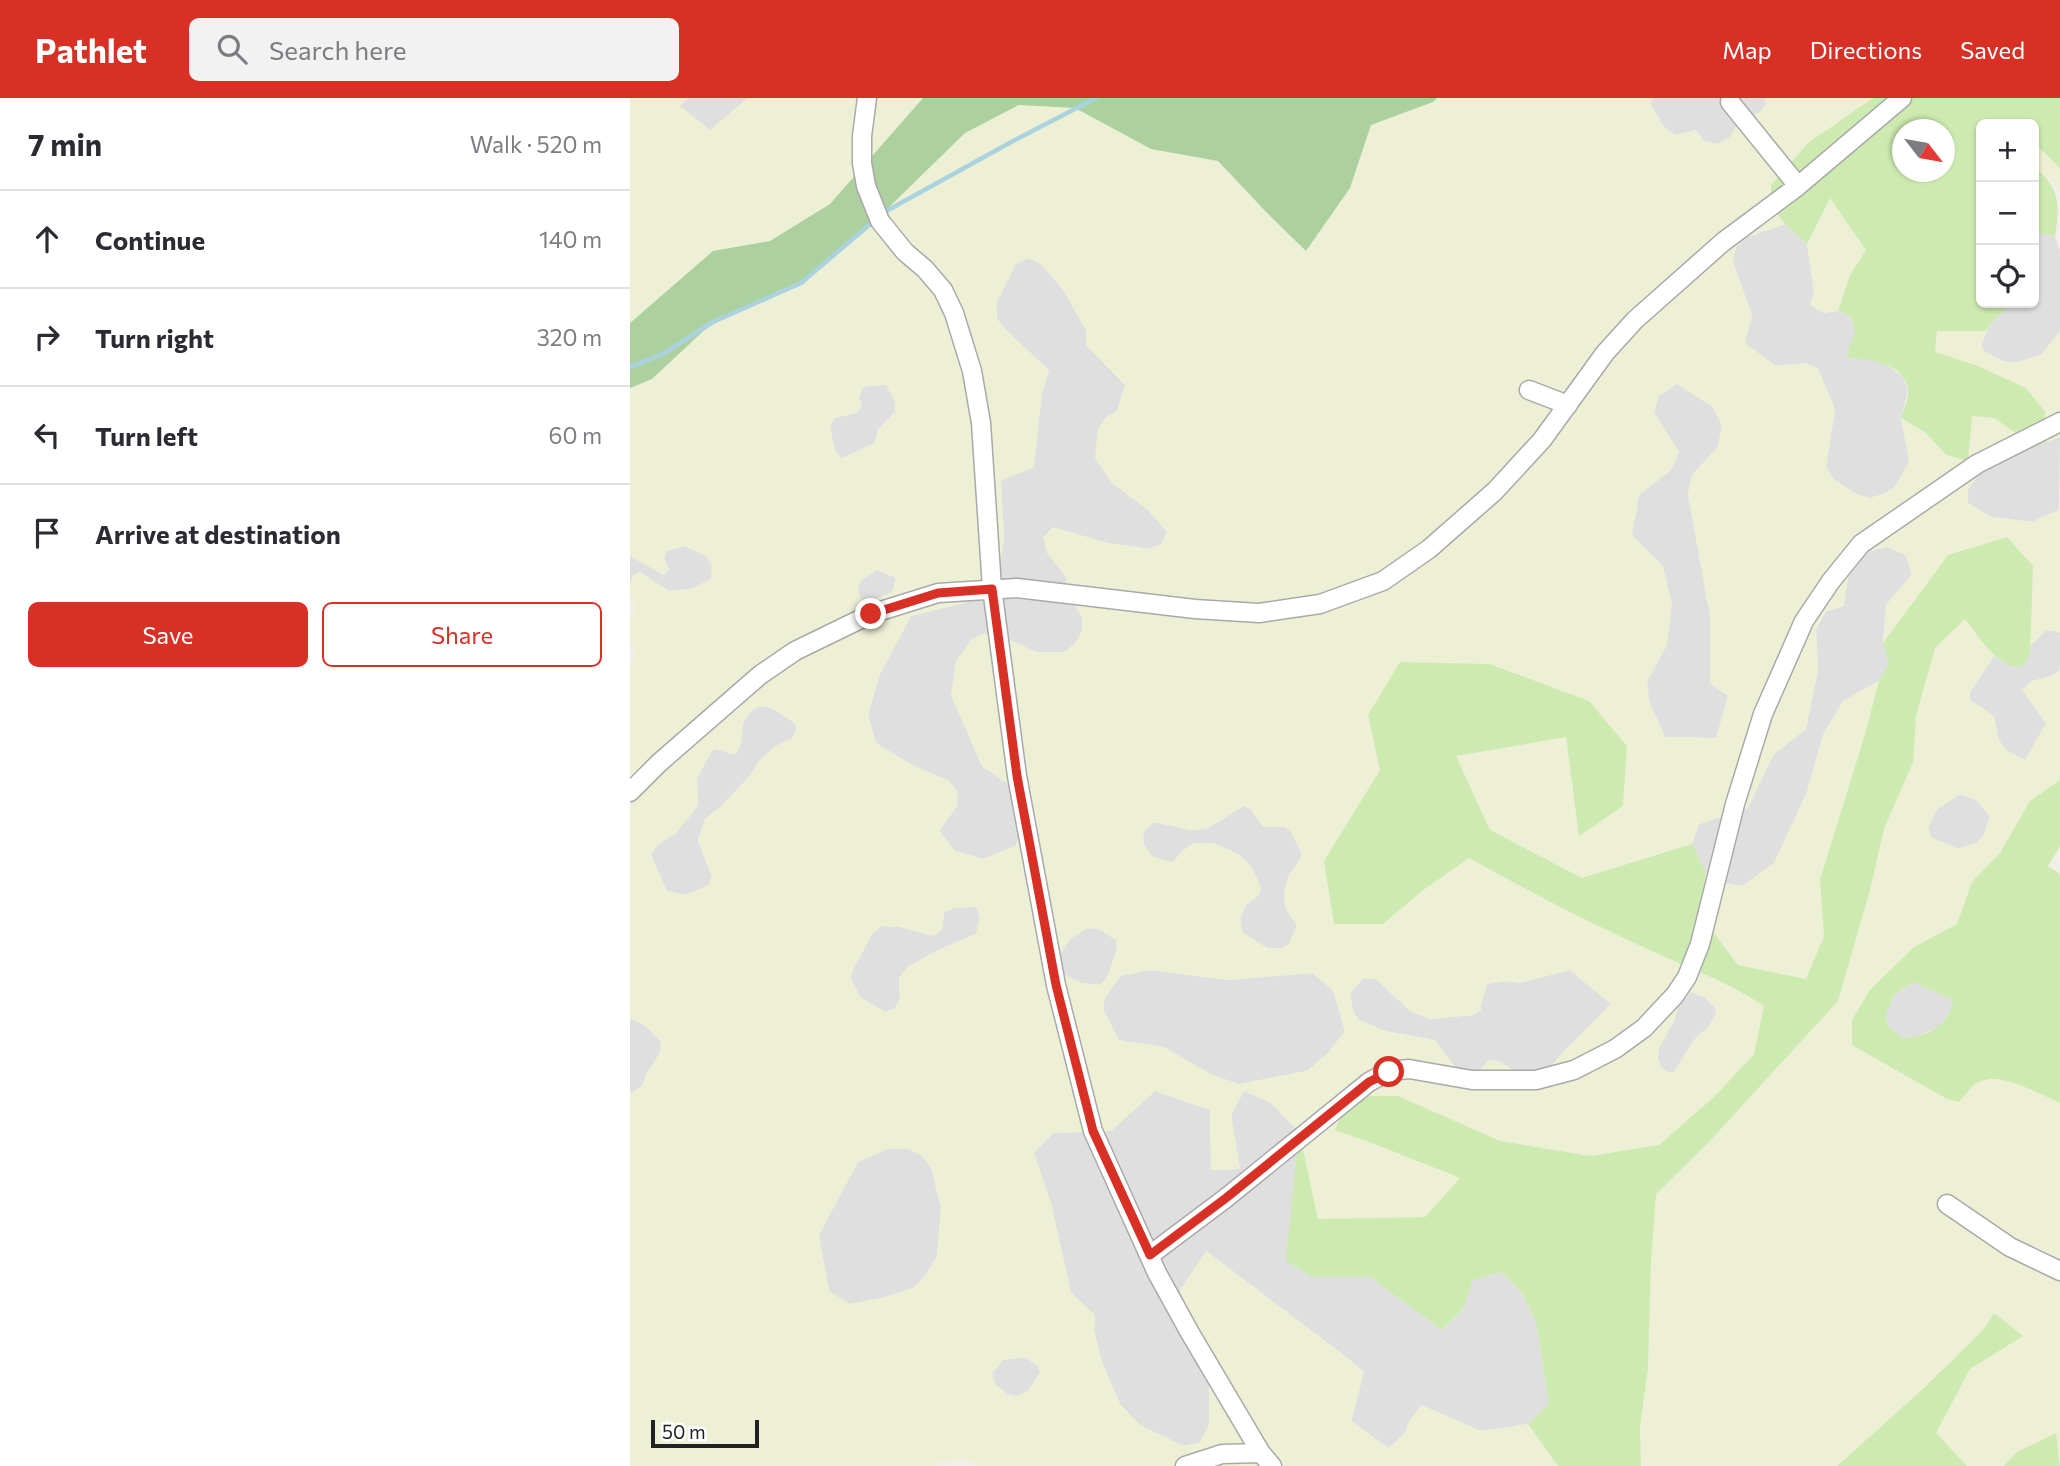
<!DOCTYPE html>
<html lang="en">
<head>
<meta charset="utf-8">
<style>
	body { margin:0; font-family:Commissioner,sans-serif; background:#f2f2f3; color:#2b2b33 }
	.controls { position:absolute; right:21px; top:21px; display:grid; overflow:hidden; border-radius:10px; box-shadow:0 2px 5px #0004 }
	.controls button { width:63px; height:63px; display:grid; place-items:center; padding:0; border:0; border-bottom:2px solid #e1e1e2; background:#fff; color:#2b2b33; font:35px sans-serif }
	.compass { position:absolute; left:1262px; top:21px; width:63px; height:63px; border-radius:50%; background:#fff; box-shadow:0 2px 5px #0004; rotate:121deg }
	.scale { position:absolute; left:21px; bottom:18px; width:108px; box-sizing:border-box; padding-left:7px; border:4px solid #222; border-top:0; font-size:19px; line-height:24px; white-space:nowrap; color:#222; -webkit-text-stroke:5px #fff; paint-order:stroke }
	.stop { position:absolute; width:21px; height:21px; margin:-16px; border:5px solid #d93025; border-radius:50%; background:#fff }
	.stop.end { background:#d93025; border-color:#fff; box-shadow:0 2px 7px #0008 }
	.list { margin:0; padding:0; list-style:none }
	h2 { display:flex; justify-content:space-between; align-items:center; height:91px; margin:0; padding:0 28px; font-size:30px }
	h2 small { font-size:23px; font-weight:400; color:#7c7c81 }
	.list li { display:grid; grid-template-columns:46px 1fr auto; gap:21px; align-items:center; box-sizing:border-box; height:98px; padding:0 28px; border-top:2px solid #e1e1e2 }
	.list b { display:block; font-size:26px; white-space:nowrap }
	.list em { font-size:23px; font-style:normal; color:#7c7c81 }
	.actions { display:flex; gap:14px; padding:21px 28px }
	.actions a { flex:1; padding:16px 0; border:2px solid #d93025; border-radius:10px; text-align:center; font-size:24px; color:#d93025 }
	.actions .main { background:#d93025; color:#fff }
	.icon { flex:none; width:38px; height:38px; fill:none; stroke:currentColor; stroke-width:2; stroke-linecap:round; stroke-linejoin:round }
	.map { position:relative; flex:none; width:1430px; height:1368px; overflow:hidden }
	header { display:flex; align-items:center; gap:42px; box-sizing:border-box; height:98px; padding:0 35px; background:#d93025; color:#fff }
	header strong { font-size:33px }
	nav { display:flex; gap:38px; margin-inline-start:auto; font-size:24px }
	.search { width:490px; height:63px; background:#f2f2f3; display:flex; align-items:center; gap:18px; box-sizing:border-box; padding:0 24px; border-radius:10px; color:#7c7c81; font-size:26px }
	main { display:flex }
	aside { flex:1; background:#fff }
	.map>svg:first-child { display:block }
	.residential { fill:#e0dfdf }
	.farmland { fill:#eef0d5; fill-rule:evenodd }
	.grass { fill:#cdebb0; fill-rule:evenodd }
	.forest { fill:#add19e }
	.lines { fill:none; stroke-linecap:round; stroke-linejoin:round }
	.stream { stroke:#aad3df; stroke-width:4.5 }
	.minor-casing { stroke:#a9a9a9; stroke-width:21 }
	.minor { stroke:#fff; stroke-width:18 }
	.route { stroke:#d93025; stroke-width:9 }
</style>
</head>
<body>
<header>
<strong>Pathlet</strong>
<div class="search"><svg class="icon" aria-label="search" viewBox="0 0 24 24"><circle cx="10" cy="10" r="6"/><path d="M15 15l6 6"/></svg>Search here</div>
<nav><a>Map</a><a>Directions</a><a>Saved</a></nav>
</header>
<main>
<aside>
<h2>7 min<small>Walk · 520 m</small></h2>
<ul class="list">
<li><svg class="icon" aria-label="ahead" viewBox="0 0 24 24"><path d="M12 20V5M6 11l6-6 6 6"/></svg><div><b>Continue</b></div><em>140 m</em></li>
<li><svg class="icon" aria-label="right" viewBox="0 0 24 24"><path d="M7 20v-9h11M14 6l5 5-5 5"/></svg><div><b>Turn right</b></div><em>320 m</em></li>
<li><svg class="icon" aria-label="left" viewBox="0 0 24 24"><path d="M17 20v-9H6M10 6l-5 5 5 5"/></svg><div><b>Turn left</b></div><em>60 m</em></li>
<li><svg class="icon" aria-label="arrive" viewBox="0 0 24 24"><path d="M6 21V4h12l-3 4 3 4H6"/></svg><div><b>Arrive at destination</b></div></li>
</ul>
<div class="actions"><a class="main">Save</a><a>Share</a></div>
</aside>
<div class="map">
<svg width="1430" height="1368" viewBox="0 0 1430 1368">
	<rect width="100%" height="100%" fill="#f2efe9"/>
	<!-- residential -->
	<path class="residential" d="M58,0H118L80,32L49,8Z
		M1023,0H1135V7L1131,13L1107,27L1100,39L1088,46L1074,43L1065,32L1046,37L1034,29L1020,5Z
		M1155,126L1177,146L1184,193L1193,215L1208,213L1221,219L1225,234L1246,262L1260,269L1272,278L1278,292L1271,320L1280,364L1265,389L1253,396L1240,400L1226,396L1203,381L1196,369L1205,311L1188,271L1175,265L1146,268L1114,245L1122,217L1102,163L1106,149L1117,139Z
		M1410,135L1425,139L1430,152V233L1412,256L1386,265L1373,263L1355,254L1351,248L1360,226L1383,205H1404V136Z
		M399,160L412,167L434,193L456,232V247L495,287L487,313L475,320L482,385L518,412L537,434L531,446L519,451L478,445L417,455L436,479L437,495L452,519V533L445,546L434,554H406L369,537L321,597L352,668L390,694L397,723L385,748L353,761L325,753L309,733L327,708L319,683L280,666L246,645L238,617L250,576L281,518L334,505L374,441L371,383L412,295L419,273L376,232L367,221L366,206L386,166Z
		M256,286L265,304V314L248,331L245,345L212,360L205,354L200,329L205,320L229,300L232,290L237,288Z
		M1047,286L1083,309L1092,327L1088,349L1062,377L1058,396L1080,518V585L1098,598L1087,640L1035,639L1019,603L1017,583L1037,547L1002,437L1009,397L1041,372L1049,354L1024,314L1029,298Z
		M1430,339L1429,412L1402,424L1361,419L1338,405V392L1355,368Z
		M47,448H55L76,458L82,467L81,481L61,491L39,493L10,474L3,478L0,486V458L34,477V459L37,452Z
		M1257,449L1276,457L1282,477L1256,507L1253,545L1259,565L1249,583L1213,603L1193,637L1177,694L1144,765L1112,788L1092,785L1076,775L1062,746L1069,726L1117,711L1144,656L1176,631L1188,572L1186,532L1220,467L1237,454Z
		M247,472L266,480L262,494L240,504L231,501L228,491L231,482Z
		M1423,532L1430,535V572L1422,578L1402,583L1405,610L1417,625L1396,663L1379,654L1371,646L1368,640L1364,618L1340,602V594L1364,558L1384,569L1400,556V548L1415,533Z
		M130,608L141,610L162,623L166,627V632L162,640L144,649L129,663L118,680L88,711L75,721L68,742L82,779L79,787L56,797L37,793L21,757L27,747L45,736L68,707L67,680L82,653L86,651L102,656L111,645L113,625L121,613Z
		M1330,696L1347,702L1360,718L1354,737L1347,744L1328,751L1301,740L1298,730L1307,711Z
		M614,708L621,711L633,729H655L661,734L671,754V760L658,779L655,809L667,828L659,846L652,850H637L612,834L610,820L617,806L629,797L552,753L543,765L523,759L514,747L513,734L524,724L561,732L576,731Z
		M346,809L350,819L346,836L308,852L269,880L270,902L264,911L255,914L230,899L221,881L223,871L243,835L252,828L270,829L304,838L312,830L314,814L324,810Z
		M457,830L469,831L486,842L487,851L477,880L470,887L451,885L434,877L429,869V859L440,841Z
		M520,872L597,882L682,875L703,892L715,933L699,954L677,973L609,986L582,977L534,949L489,942L473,911L475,899L491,878Z
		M940,872L981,906L933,954L920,970L902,977H846L828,973L805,942L755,933L729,922L723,913L720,894L733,881H746L781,914L800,921L843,917L851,912V906L857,886L878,883L889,885Z
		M1283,884L1323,902L1321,913L1310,928L1283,940H1272L1258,928L1256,917L1264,897Z
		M1061,894L1074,899L1086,911L1085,918L1079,928L1064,942L1044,974L1039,975L1031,970L1028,960L1029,950L1045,921L1048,909Z
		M0,920L16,928L31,944L30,955L17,975L12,988L3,994H0Z
		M525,993L580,1012L581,1072L610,1071L601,1017L614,993L640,1004L669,1033L682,1179H740L812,1232L833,1211L843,1182L872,1174L892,1195L906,1224L919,1306L898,1326L851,1333L791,1307L779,1324L775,1335L759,1350L721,1323L734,1274L710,1254L576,1153L564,1230L579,1277V1327L569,1345L553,1348L510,1327L490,1306L472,1264L464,1232L465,1217L441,1195L421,1105L403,1055L423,1035L481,1033Z
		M257,1051H279L292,1058L301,1070L311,1110L307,1158L295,1178L283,1190L252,1200L219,1206L199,1193L188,1137L228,1064Z
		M395,1259L408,1268L410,1274L399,1292L388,1298L377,1296L365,1286L362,1275L373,1262Z"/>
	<!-- farmland -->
	<path class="farmland" d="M0,0H58L50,8L80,32L118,0H293L200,106L140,143L83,153L0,225Z
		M807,0H1023L1020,6L1034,29L1046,37L1066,32L1074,43L1088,46L1100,39L1107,27L1131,13L1135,7V0H1243L1178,45L1141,108L1155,126L1117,139L1106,149L1103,163L1122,217L1115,245L1146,268L1175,265L1188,271L1205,311L1196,369L1203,381L1226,396L1240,400L1253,396L1265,389L1279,364L1271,320L1296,335L1316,357L1338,362L1342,318L1364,320L1394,341L1402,350L1355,368L1338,391V405L1361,419L1402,424L1430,411V535L1423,532L1415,533L1400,548L1403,469L1318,457L1253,545L1256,507L1282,476L1276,457L1257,449L1237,454L1220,467L1214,508L1194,514L1186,532L1188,572L1176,631L1144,656L1117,711L1069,726L1062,746L952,780L860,732L826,658L936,639L949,737L993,708L997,648L960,604L860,566L770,565L738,617L750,672L694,763L753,825L792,793L839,760L895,791L1090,882L1134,908L1124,956L1084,999L1029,1047L960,1058L870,1043L768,998L705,1032L747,1047L831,1081L795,1119L688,1121L668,1033L640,1004L614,993L601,1017L610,1071L581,1072L580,1012L525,993L481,1033L423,1035L404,1055L421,1105L441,1195L465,1217L464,1232L472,1264L490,1306L510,1327L553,1348L569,1345L579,1327V1277L550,1192L576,1153L710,1254L734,1274L721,1323L759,1350L775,1335L779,1324L791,1307L851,1333L898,1326L928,1368H348L338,1361L309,1364L306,1368H0V994H4L12,988L17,975L30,955L31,944L16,928L0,920V566L5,559V551L0,545V518L6,512L0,496V486L3,478L10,474L39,493L61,491L81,481L82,467L76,458L55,448L37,453L34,459L39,472L34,477L0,458V290L22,281L83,224L171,185L252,116L335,35L389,7L445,10L521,51L588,63L640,118L676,153L720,90L741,27L803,4ZM399,160L412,167L434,193L456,232V247L495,287L487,313L475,320L468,331L465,360L482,385L518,412L537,434L531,446L518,451L478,445L423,429L413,439L417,455L436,479L437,495L452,519V533L445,546L434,554H406L369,537L355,535L342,541L326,563L321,597L352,668L390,694L397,723L385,748L353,761L325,753L309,733L327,708L328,694L319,683L280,666L246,645L238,617L250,576L281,518L334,505L367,488L374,441L371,383L404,369L412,295L419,272L376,232L367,221L366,206L386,166ZM1047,286L1083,309L1092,327L1088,349L1062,377L1058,396L1080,518V585L1098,598L1086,640L1035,639L1019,603L1017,583L1037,547L1042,506L1033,468L1002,437L1009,397L1041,372L1049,354L1024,314L1029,298ZM256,287L265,304V314L248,331L245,345L212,360L205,353L200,329L205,320L227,315L232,307L229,300L232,290L237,288ZM247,472L266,480L262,494L240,504L231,501L228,491L231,482ZM130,608L141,610L162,623L166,626V632L162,640L144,649L129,663L118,680L88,711L75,721L68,742L82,779L78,787L56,797L37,793L21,757L27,747L45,736L65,712L68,707L67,680L82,653L86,651L102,656L107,655L111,645L113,625L121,613ZM614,708L621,711L633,729H655L661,734L671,754V760L658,779L654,794L655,809L667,828L659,846L652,850H637L612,834L610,820L617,806L629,797L631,790L623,771L609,756L583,745H564L552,753L543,764L523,759L514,747L513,734L524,724L561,732L576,731ZM346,809L350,819L346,836L308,852L277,869L269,880L270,902L264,911L255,914L230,899L221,881L223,871L243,835L252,828L270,829L304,838L312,831L314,814L324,810ZM457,830L469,831L486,842L487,851L477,880L470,887L451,885L434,877L429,869V859L440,841ZM520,872L597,882L682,875L703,892L715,933L699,954L677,973L609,986L582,977L534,949L489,942L473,911L475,899L491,878ZM940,872L981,906L933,954L920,970L893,977L868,963L858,962L846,977L828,973L805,942L755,933L729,922L723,913L720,894L733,881H746L781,914L800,921L843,917L851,912V906L857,886L878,883L889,885ZM1061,894L1074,899L1086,911L1085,918L1079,928L1064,942L1044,974L1039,975L1031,969L1028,960L1029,950L1045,921L1048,909ZM257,1051H279L292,1058L302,1070L311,1110L307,1158L295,1178L283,1190L252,1200L219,1206L199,1193L189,1137L228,1064ZM395,1259L408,1268L410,1274L399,1292L388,1298L377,1296L365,1286L362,1275L373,1262Z
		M1404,45L1430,70V101L1427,89L1404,68Z
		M1200,99L1236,152L1220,177L1208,213L1193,215L1180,207L1184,193L1177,146Z
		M1307,233H1356L1351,248L1355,254L1373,263L1386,265L1412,256L1430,233V339L1417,344L1414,314L1396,290L1348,268L1305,254Z
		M1335,521L1364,558L1340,594V602L1364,618L1368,640L1371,645L1379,654L1395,662L1416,625L1392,592L1402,583L1422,578L1430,572V682L1400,703L1370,755L1342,784L1328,826L1284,849L1222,947L1317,1001L1329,1004L1345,985L1364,980L1388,986L1430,1005V1368L1426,1335L1387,1354L1374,1368H1337L1306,1336L1340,1271L1392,1238L1364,1215L1354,1231L1294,1290L1207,1368H1011L1010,1329L1018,1270L1021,1163L1026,1096L1078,1045L1208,903L1240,792L1254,731L1282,664L1286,618L1305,550ZM1330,696L1346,702L1360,718L1354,737L1347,744L1328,751L1301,739L1298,730L1307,711Z
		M1249,583L1235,636L1190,782L1194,838L1176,881L1109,867L1068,814L1076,775L1092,785L1112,788L1144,765L1177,694L1193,637L1213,603Z"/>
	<!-- grass -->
	<path class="grass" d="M1243,0H1430V70L1404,45V26H1351V205H1383L1360,226L1356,233H1307L1305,254L1348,268L1396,290L1415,314L1417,344L1402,350L1394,341L1364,320L1342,318L1338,363L1316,357L1296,335L1271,320C1273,312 1279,300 1278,292C1275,264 1236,261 1216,259L1225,234L1221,219L1208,213L1220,177L1236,152L1200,100L1177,146L1155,126L1141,108V87L1178,45ZM1272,32H1314V74H1272Z
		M1404,68C1430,91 1430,104 1425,139L1410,135L1404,136Z
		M1377,439L1403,468L1400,556L1392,569C1367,571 1349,538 1335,521L1305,550L1286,618L1283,664L1254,731L1240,792L1208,903L1078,1045L1026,1096L1021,1163L1018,1270L1010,1329L1011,1368H928L898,1326L919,1306L906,1224L892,1195L872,1174L843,1182L833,1211L812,1232L740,1179H682L656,1163L669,1033L688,1121L795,1119L830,1080L747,1047L705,1032L721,998H768L870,1043L960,1058L1029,1047L1084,999L1124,956L1134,908C1092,880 1043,864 998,842C944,817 891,789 839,760L792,793L753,826H704L694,763L750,672L738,617L770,564L860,566L959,603L997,648L993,708L949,738L936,639L826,658L860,732L952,780L1062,746L1076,775L1069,815L1108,867L1176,881L1194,838L1190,782L1235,636L1249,583L1259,565L1253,545L1318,457Z
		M1430,682V748L1418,768L1430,776V1005C1407,996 1367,969 1344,987C1339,991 1334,999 1329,1004L1317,1001L1222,947V922L1240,892L1284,849L1327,826L1342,784L1370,755L1400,703ZM1283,884L1323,902C1320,927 1295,940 1272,940L1258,928L1256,917L1264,897Z
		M1364,1215L1393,1238L1340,1271L1306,1335L1337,1368H1207L1294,1290L1354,1231Z
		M1426,1335L1430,1368H1374L1387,1354Z"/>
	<!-- forest -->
	<path class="forest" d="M293,0H807L803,4L741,27L720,90L676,153L640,118L588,63L521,51L445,10L389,7L335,35L252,116L171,185L83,224L22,281L0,290V225L83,153L140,143L200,106Z"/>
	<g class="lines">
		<!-- stream -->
		<path class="stream" d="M251,116L383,43L466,0
			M0,269L33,256L83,224L171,185L245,122"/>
		<defs>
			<path id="minor" d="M237,0L232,38V65L236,88L250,123L275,154L295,171L313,192L324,215L342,273L351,325L362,490L387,678L426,887L463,1033L527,1175L560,1235L631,1355L642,1368
				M1100,4L1168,88
				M899,292L938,307
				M0,694L29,665L130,577L165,553L241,516L308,495L387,490L565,511L629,515L690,506L753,483L799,451L865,393L912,342L975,255L1005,222L1093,144L1168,88L1272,0
				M1317,1106L1380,1149L1430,1173
				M520,1157L596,1100L739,984L759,973L779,971L842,982H906L944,972L985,951L1014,930L1045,897L1057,879L1070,846L1105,706L1133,616L1174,523L1201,483L1231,446L1347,366L1430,324
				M555,1368L592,1356L631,1355"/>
		</defs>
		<!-- minor casing -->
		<use href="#minor" class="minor-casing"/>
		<!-- minor -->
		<use href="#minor" class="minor"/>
	</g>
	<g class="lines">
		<!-- route -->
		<path class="route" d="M241,516L308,495L362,491L387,678L426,887L463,1033L520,1157L596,1100L739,984L759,974"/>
	</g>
</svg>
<div class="controls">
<button>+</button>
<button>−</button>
<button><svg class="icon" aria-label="locate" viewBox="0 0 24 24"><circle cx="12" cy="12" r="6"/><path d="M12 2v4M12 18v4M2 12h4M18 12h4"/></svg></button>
</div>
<svg class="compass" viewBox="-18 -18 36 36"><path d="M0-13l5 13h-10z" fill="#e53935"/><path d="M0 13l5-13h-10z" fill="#7c7c81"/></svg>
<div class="scale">50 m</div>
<div class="stop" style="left:759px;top:974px"></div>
<div class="stop end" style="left:241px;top:516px"></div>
</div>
</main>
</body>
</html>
